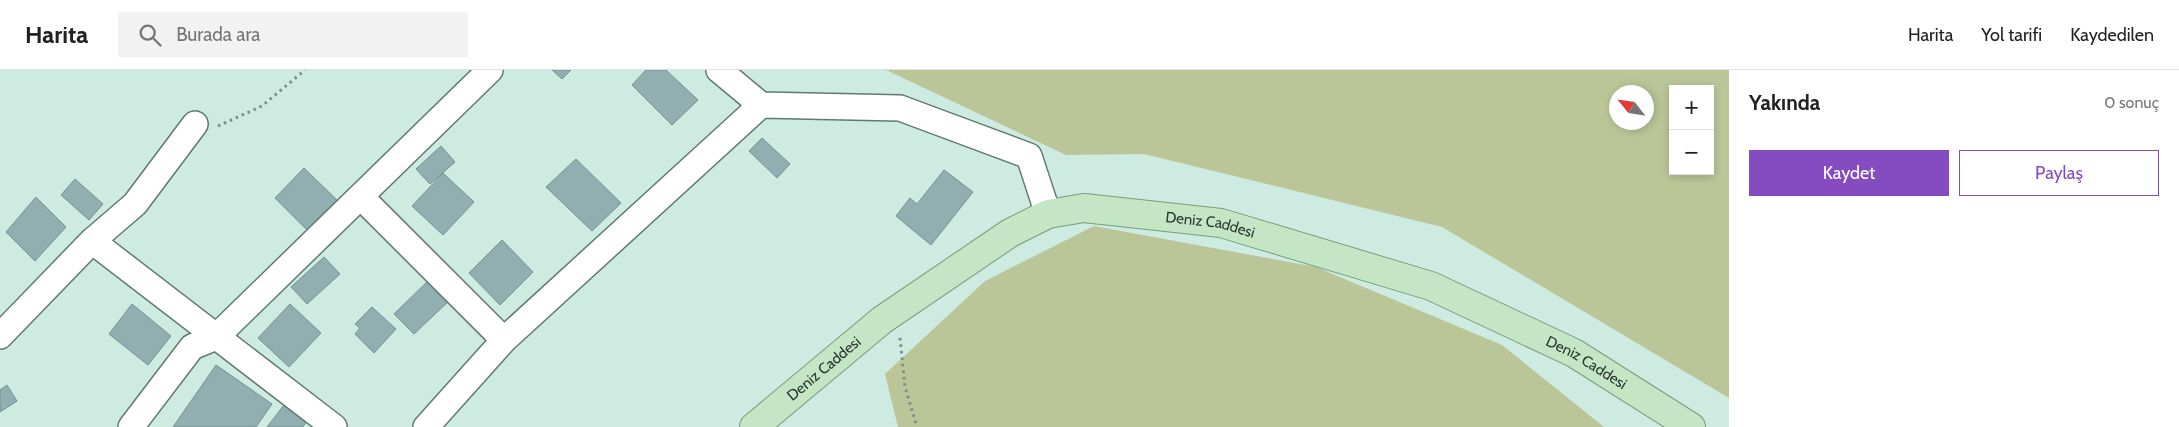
<!DOCTYPE html>
<html lang="tr">
<head>
<meta charset="utf-8">
<style>
	body { margin:0; font-family:Cabin,sans-serif; background:#f2f2f2; color:#222 }
	.controls { position:absolute; right:15px; top:15px; display:grid; overflow:hidden; border-radius:0px; box-shadow:0 2px 8px #0003 }
	.controls button { width:45px; height:45px; display:grid; place-items:center; padding:0; border:0; border-bottom:1px solid #e0e0e0; background:#fff; color:#222; font:25px sans-serif }
	.compass { position:absolute; left:1609px; top:15px; width:45px; height:45px; border-radius:50%; background:#fff; box-shadow:0 2px 8px #0003; rotate:300deg }
	.list { margin:0; padding:0; list-style:none }
	h2 { display:flex; justify-content:space-between; align-items:center; height:65px; margin:0; padding:0 20px; font-size:21px }
	h2 small { font-size:16px; font-weight:400; color:#767676 }
	.actions { display:flex; gap:10px; padding:15px 20px }
	.actions a { flex:1; padding:11px 0; border:1px solid #854cc2; border-radius:0px; text-align:center; font-size:18px; color:#854cc2 }
	.actions .main { background:#854cc2; color:#fff }
	.icon { flex:none; width:28px; height:28px; fill:none; stroke:currentColor; stroke-width:2; stroke-linecap:round; stroke-linejoin:round }
	.map { position:relative; flex:none; width:1729px; height:357px; overflow:hidden }
	header { display:flex; align-items:center; gap:30px; box-sizing:border-box; height:70px; padding:0 25px; background:#fff; border-bottom:1px solid #e0e0e0 }
	header strong { font-size:24px }
	nav { display:flex; gap:28px; margin-inline-start:auto; font-size:18px }
	.search { width:350px; height:45px; background:#f2f2f2; display:flex; align-items:center; gap:12px; box-sizing:border-box; padding:0 18px; border-radius:0px; color:#767676; font-size:19px }
	main { display:flex }
	aside { flex:1; background:#fff }
	.map>svg:first-child { display:block }
	.green { fill:#bac698; fill-rule:evenodd }
	.building { fill:#91afb0; stroke:#749292 }
	.lines { fill:none; stroke-linecap:round; stroke-linejoin:round }
	.minor-casing { stroke:#607a71; stroke-width:28 }
	.major-casing { stroke:#749e78; stroke-width:30 }
	.path { stroke:#7b8f88; stroke-width:3; stroke-dasharray:2.5 4; stroke-linecap:butt }
	.minor { stroke:#fff; stroke-width:25 }
	.major { stroke:#c4e6c5; stroke-width:28 }
	.labels { text-anchor:middle; dominant-baseline:central; stroke-width:4.5; stroke-linejoin:round; paint-order:stroke }
	.street-label { font-size:15px; fill:#2a3531; stroke:#dbf8ee }
</style>
</head>
<body>
<header>
<strong>Harita</strong>
<div class="search"><svg class="icon" aria-label="search" viewBox="0 0 24 24"><circle cx="10" cy="10" r="6"/><path d="M15 15l6 6"/></svg>Burada ara</div>
<nav><a>Harita</a><a>Yol tarifi</a><a>Kaydedilen</a></nav>
</header>
<main>
<div class="map">
<svg width="1729" height="357" viewBox="0 0 1729 357">
	<rect width="100%" height="100%" fill="#ceebe1"/>
	<!-- green -->
	<path class="green" d="M886,0H1729V328L1442,157L1144,84L1066,85ZM1673,19H1710V101H1673ZM1646,22V52H1616V22Z
		M1094,156L1316,197L1502,275L1604,357H898L885,304L985,211Z"/>
	<!-- building -->
	<path class="building" d="M552,0H571L562,9Z
		M646,0H666L698,30L672,55L632,15Z
		M762,68L790,94L777,108L749,81Z
		M441,76L455,92L430,114L416,99Z
		M576,89L621,133L592,161L546,117Z
		M304,98L340,133L310,163L275,128Z
		M944,100L973,122L931,175L896,146L910,128L917,134Z
		M443,103L474,132L443,165L412,136Z
		M75,109L103,134L89,150L61,125Z
		M36,127L66,157L35,191L6,162Z
		M502,170L533,202L500,235L469,203Z
		M324,187L340,204L307,234L291,217Z
		M431,208L451,229L414,264L394,244Z
		M132,234L171,266L148,295L109,264Z
		M290,234L321,263L289,297L258,268Z
		M372,237L396,259L374,283L355,264L360,258L355,254Z
		M216,295L272,334L256,357H173Z
		M7,315L17,331L0,342V320Z
		M284,335L306,352L303,357H267Z"/>
	<g class="lines">
		<defs>
			<path id="minor" d="M719,0L761,35
				M361,127L504,270
				M92,171L334,357
				M0,266L92,171L135,134L195,54
				M131,357L192,277L216,267L490,0
				M426,357L504,270L761,35L900,38L1029,86L1048,144"/>
			<g id="major">
				<path id="s1" d="M754,357L882,250L1010,163L1048,144L1084,138L1221,153L1431,216L1574,283L1691,357"/>
			</g>
		</defs>
		<!-- minor casing -->
		<use href="#minor" class="minor-casing"/>
		<!-- major casing -->
		<use href="#major" class="major-casing"/>
		<!-- path -->
		<path class="path" d="M218,56L262,36L305,0
			M900,268L905,317L917,357"/>
		<!-- minor -->
		<use href="#minor" class="minor"/>
		<!-- major -->
		<use href="#major" class="major"/>
	</g>
	<g class="labels">
		<!-- street labels -->
		<g class="street-label">
			<text stroke="none"><textPath href="#s1" startOffset="528">Deniz Caddesi</textPath></text>
			<text stroke="none"><textPath href="#s1" startOffset="931">Deniz Caddesi</textPath></text>
			<text stroke="none"><textPath href="#s1" startOffset="91">Deniz Caddesi</textPath></text>
		</g>
	</g>
</svg>
<div class="controls">
<button>+</button>
<button>−</button>
</div>
<svg class="compass" viewBox="-18 -18 36 36"><path d="M0-13l5 13h-10z" fill="#e53935"/><path d="M0 13l5-13h-10z" fill="#767676"/></svg>
</div>
<aside>
<h2>Yakında<small>0 sonuç</small></h2>
<ul class="list">
</ul>
<div class="actions"><a class="main">Kaydet</a><a>Paylaş</a></div>
</aside>
</main>
</body>
</html>
